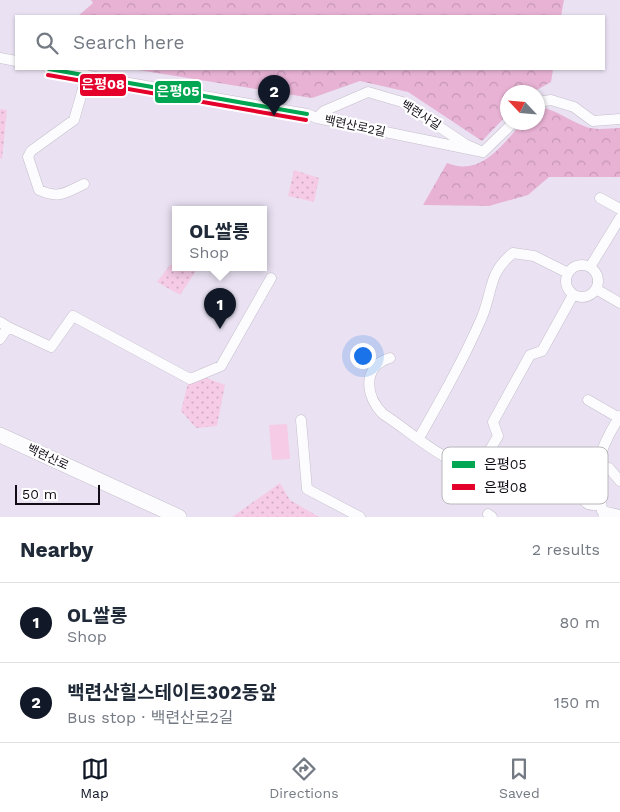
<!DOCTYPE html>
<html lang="en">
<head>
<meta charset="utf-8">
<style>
	body { margin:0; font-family:"Work Sans","Noto Sans KR",sans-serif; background:#f6f6f7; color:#1f2937 }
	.compass { position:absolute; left:500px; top:85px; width:45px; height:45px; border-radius:50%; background:#fff; box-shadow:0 1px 4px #0004; rotate:296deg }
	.scale { position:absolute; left:15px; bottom:12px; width:85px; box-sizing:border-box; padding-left:5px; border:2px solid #110c16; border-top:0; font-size:14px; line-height:18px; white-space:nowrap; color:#110c16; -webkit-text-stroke:4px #fff; paint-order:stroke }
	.you { position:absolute; left:362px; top:355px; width:18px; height:18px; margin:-12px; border:4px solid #fff; border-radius:50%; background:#1a73e8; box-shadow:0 0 0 8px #1a73e833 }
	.badge { display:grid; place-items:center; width:32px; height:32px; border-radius:50%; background:#111827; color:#fff; font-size:16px; font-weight:700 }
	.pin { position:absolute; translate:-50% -41px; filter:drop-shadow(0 1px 2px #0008) }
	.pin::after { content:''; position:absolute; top:26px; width:18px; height:15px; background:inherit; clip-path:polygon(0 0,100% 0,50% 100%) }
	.popup { position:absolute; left:172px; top:206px; width:95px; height:65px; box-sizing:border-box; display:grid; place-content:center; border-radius:0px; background:#fff; filter:drop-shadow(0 1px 4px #0005); font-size:16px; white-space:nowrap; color:#747a83 }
	.popup b { font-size:19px; color:#1f2937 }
	.popup::after { content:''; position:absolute; left:50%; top:100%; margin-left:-10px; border:10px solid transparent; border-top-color:#fff }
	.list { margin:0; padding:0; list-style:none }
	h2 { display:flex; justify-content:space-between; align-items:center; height:65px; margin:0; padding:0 20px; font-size:21px }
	h2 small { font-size:16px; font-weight:400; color:#747a83 }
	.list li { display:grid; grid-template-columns:32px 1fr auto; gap:15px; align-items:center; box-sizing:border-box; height:80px; padding:0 20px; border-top:1px solid #e0e1e3 }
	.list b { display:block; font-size:19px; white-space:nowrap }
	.list p { margin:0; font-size:16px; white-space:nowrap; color:#747a83 }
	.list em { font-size:16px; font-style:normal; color:#747a83 }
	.icon { flex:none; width:28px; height:28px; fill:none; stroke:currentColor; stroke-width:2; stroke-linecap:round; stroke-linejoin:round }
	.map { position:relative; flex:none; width:620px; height:517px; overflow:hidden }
	.search { position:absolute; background:#fff; box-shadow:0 1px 4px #0004; left:15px; right:15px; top:15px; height:55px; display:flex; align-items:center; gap:12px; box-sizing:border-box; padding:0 18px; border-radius:0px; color:#747a83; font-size:19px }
	.sheet { height:225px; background:#fff }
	nav { display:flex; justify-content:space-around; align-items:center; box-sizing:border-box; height:70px; border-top:1px solid #e0e1e3; background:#fff; font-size:14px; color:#747a83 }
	nav a { display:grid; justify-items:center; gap:2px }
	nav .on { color:#111827 }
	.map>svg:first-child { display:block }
	.forest { fill:url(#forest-crowns) }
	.park { fill:url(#park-dots) }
	.garden { fill:#f5cbe6 }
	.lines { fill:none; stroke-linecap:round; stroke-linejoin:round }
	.street-casing { stroke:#c4becb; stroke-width:11 }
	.secondary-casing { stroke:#c4becb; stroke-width:16 }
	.street { stroke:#fcfbfd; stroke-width:10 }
	.secondary { stroke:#fcfbfd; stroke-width:15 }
	.bus-1-casing { stroke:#fff; stroke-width:8 }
	.bus-2-casing { stroke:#fff; stroke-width:8 }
	.bus-1 { stroke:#00a651; stroke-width:4 }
	.bus-2 { stroke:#e4002b; stroke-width:4 }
	.labels { text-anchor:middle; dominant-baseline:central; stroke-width:4.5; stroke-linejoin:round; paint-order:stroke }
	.street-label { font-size:12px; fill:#110c16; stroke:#fff }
	.key { fill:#fff; stroke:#b8b6b9; stroke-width:1 }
	.key-label { font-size:14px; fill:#110c16 }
	.line-badge { stroke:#fff; stroke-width:2 }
	.badge-label { font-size:14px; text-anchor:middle; font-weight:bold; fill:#fff }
</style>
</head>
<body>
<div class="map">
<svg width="620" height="517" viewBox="0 0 620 517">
	<defs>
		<pattern id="forest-crowns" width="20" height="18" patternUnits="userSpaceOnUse" patternTransform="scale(1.25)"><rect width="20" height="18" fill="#e8b2d4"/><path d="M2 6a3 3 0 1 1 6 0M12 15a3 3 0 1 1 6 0" fill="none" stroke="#c698b5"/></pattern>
		<pattern id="park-dots" width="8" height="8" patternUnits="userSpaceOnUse" patternTransform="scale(1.25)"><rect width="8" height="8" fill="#f5cbe6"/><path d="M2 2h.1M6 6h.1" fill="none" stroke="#d1adc5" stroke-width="1.8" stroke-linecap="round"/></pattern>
	</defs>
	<rect width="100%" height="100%" fill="#eae2f3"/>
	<!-- forest -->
	<path class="forest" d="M91,0H564L561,16H78L93,3Z
		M132,69H553L551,82L533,92H508L507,115L482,141L408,92L360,81L312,98Z
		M540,107C557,110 568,120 584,126C595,131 608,128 620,128V177H549L528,195L489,206L423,205L447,163C481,177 502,145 522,123L538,122V109Z"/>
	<!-- park -->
	<path class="park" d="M0,109L7,110L2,159L0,158Z
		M294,170L319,178L314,202L288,196Z
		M176,263V268H198L180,295L157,282L170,265Z
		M204,377L225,385L217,426L196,428L181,411L188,383Z
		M280,483L290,500L319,517H232Z"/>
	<!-- garden -->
	<path class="garden" d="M287,424L290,459L272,460L269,425Z"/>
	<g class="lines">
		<defs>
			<path id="street" d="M0,58L16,61
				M49,69L307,114L317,118L483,152
				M538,102L551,100L574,107L593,121L620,119
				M317,118L324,111L368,92L402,102L465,144L483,152L514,122
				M84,184C65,193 59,199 39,190L28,157L31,151L74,120L87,75
				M600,198L620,209
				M566 281a16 16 0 1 1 32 0a16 16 0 1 1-32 0Z
				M590,267L620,218
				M596,289L620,303
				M0,322L8,327L0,339
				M8,327L51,347L73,316L190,379L221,366L271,278
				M390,358C362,366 365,396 383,414C405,428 427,448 451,460C461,464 472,461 481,467C490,473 493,487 506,482
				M588,400L619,418
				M301,420L307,489L360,517
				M419,438C441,399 464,359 482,317C493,291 488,273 513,253L534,256L568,273
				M598,465L609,468L620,481
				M480,467L498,436L493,422L530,355L542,351L573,295
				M537,498L574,489C586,496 581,509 601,504
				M602,511L620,515
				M488,514L492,517
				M604,517C593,472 595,455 620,416"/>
			<path id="secondary" d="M0,435L179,517"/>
		</defs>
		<!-- street casing -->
		<use href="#street" class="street-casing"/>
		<!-- secondary casing -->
		<use href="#secondary" class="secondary-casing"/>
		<!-- street -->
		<use href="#street" class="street"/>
		<!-- secondary -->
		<use href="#secondary" class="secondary"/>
		<defs>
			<path id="bus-1" d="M49,69L307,114"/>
			<path id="bus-2" d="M48,75L306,120"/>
		</defs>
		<!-- bus-1 casing -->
		<use href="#bus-1" class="bus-1-casing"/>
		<!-- bus-2 casing -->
		<use href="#bus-2" class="bus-2-casing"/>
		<!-- bus-1 -->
		<use href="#bus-1" class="bus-1"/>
		<!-- bus-2 -->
		<use href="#bus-2" class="bus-2"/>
	</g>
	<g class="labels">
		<!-- street labels -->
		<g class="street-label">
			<text transform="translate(421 115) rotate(32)">백련사길</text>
			<text transform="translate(355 126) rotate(12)">백련산로2길</text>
			<text transform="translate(48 457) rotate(25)">백련산로</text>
		</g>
	</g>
	<!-- legend -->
	<rect x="442" y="447" width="166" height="57" rx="8" class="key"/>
	<rect x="452" y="461" width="23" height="7" fill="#00a651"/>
	<rect x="452" y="484" width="23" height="6" fill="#e4002b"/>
	<g class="key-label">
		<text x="484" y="469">은평05</text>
		<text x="484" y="492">은평08</text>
	</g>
	<g class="line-badge">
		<rect x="79" y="73" width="48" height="24" rx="5" fill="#e4002b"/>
		<rect x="154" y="80" width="48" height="24" rx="5" fill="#00a651"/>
	</g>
	<g class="badge-label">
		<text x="103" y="89">은평08</text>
		<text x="178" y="96">은평05</text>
	</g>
</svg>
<svg class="compass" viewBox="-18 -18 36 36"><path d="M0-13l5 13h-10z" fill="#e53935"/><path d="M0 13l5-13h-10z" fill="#747a83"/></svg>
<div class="scale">50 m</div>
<div class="you"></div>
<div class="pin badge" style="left:220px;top:329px">1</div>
<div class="popup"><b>OL쌀롱</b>Shop</div>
<div class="pin badge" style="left:274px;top:116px">2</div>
<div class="search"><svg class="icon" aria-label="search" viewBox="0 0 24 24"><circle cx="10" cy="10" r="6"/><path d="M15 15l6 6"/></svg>Search here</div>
</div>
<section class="sheet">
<h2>Nearby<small>2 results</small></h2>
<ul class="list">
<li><span class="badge">1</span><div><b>OL쌀롱</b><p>Shop</p></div><em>80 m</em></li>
<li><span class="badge">2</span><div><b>백련산힐스테이트302동앞</b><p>Bus stop · 백련산로2길</p></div><em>150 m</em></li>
</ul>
</section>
<nav>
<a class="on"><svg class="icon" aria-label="map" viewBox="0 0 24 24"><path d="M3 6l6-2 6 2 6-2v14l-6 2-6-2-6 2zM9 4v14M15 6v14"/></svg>Map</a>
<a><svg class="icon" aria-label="directions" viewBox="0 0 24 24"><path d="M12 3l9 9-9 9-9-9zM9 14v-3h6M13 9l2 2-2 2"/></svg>Directions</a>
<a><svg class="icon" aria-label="saved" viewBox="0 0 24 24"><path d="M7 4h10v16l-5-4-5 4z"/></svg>Saved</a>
</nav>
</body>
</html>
